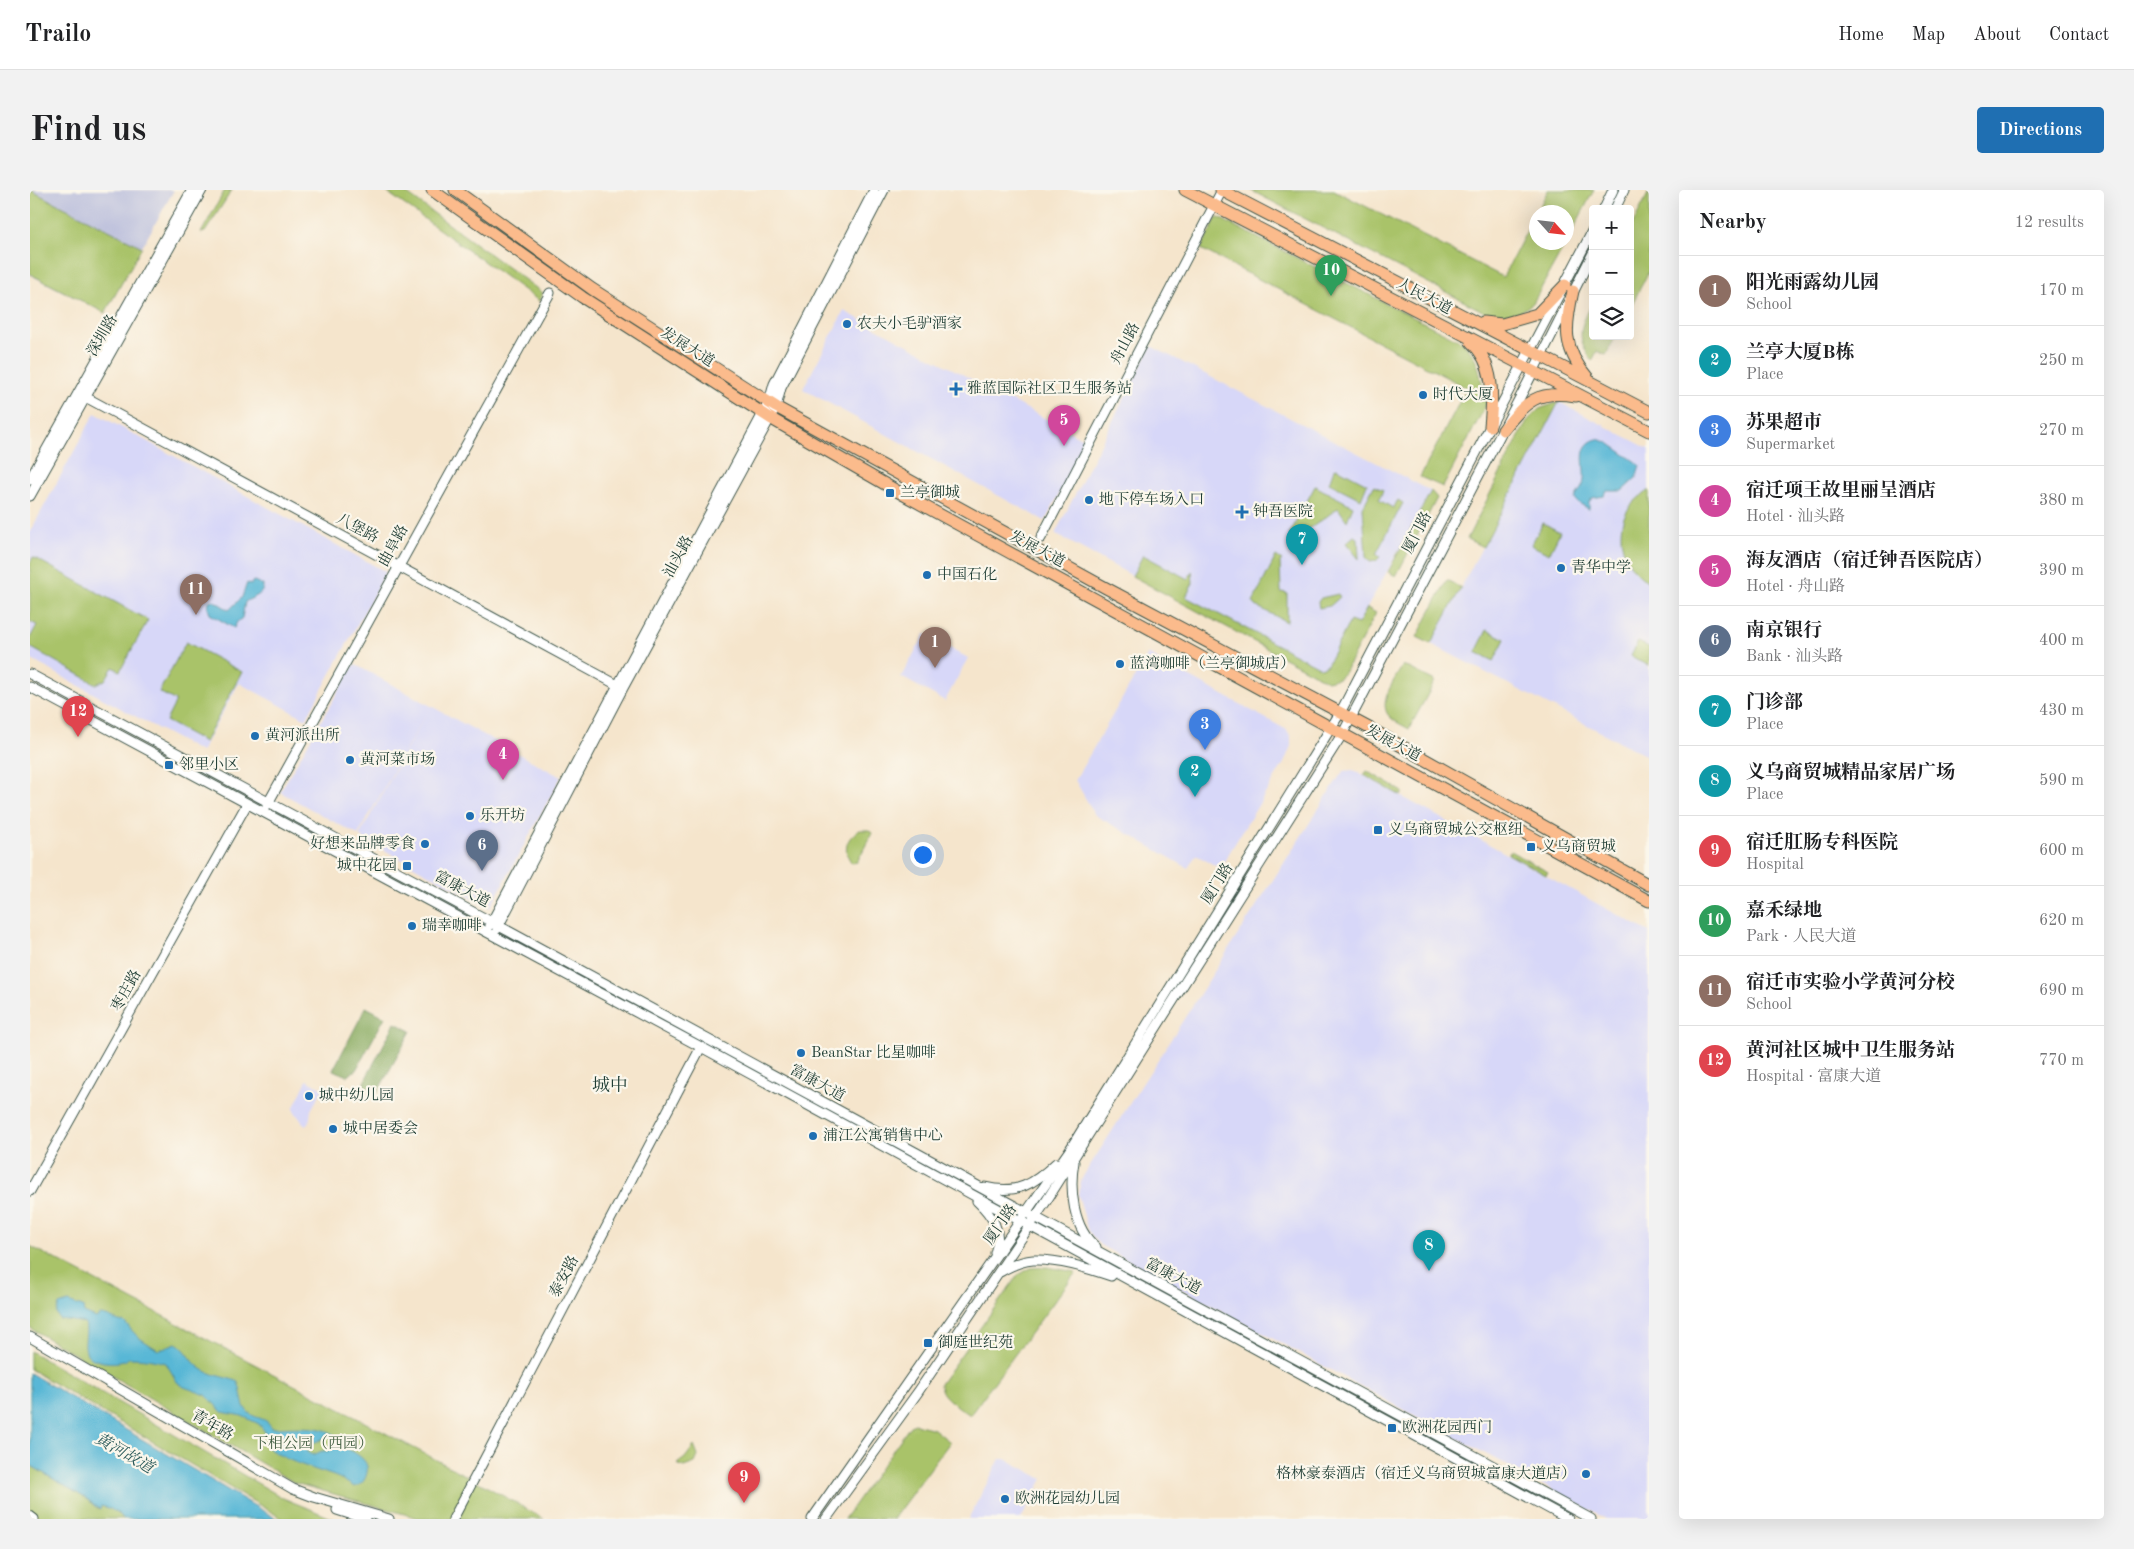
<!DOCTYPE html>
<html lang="en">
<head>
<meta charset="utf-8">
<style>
	body { margin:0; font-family:"Old Standard TT","Noto Serif SC",serif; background:#f2f2f2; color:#202124 }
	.controls { position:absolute; right:15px; top:15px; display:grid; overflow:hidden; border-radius:5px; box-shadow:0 5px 20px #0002 }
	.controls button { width:45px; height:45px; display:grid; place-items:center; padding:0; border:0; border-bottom:1px solid #e0e0e0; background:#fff; color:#202124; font:25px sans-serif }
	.compass { position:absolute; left:1499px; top:15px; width:45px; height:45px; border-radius:50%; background:#fff; box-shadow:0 5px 20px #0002; rotate:117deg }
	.you { position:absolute; left:892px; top:664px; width:18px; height:18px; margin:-12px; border:4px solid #fff; border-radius:50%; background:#1a73e8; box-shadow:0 0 0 8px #1a73e833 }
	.badge { display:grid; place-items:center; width:32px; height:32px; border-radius:50%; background:#1f6fb2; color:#fff; font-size:16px; font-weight:700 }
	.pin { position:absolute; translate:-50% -41px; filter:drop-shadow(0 1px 2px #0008) }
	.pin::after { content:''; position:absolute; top:26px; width:18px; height:15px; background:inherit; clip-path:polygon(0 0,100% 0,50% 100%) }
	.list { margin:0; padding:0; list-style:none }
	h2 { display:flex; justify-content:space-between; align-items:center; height:65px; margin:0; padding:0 20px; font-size:21px }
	h2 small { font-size:16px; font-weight:400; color:#757577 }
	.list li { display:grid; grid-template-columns:32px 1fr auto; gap:15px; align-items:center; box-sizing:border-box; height:70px; padding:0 20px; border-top:1px solid #e0e0e0 }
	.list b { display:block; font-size:19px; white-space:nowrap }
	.list p { margin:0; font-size:16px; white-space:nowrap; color:#757577 }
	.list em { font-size:16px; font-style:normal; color:#757577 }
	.icon { flex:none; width:28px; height:28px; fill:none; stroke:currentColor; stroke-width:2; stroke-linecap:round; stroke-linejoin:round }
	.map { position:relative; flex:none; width:1619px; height:1329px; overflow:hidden; border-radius:5px }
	header { display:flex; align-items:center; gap:30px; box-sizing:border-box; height:70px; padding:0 25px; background:#fff; border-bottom:1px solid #e0e0e0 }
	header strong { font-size:24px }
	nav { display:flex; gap:28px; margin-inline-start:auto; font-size:18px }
	.intro { display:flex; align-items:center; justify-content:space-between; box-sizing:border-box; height:120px; padding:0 30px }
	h1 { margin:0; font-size:35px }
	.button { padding:12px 22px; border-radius:5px; background:#1f6fb2; color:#fff; font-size:18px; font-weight:700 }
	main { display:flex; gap:30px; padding:0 30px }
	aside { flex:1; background:#fff; border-radius:5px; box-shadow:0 5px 20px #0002 }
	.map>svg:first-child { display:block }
	.built { fill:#d7d7f8 }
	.industrial { fill:#bfc2dd }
	.green { fill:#a9c369; stroke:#64804e }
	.forest { fill:#86a95d; stroke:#527348 }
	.water { fill:#58b7d6; stroke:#3c7a85; fill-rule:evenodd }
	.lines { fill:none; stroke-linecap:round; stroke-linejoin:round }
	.minor-casing { stroke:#3f564b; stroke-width:11 }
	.major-casing { stroke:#3f564b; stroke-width:13 }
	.minor { stroke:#fff; stroke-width:9 }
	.major { stroke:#fbbb8c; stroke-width:11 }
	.poi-dot { fill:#1f6fb2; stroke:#fbf7ec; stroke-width:2 }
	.labels { text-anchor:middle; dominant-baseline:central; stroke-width:4.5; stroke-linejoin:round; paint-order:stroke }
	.street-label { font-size:15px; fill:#1f3d34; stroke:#fbf7ec }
	.poi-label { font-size:15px; fill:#1f3d34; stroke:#fbf7ec; text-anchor:start }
	.park-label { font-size:15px; fill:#425e41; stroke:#fbf7ec }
	.water-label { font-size:16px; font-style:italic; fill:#2d5c5c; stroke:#fbf7ec }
	.quarter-label { font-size:18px; fill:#1f3d34; stroke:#fbf7ec }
</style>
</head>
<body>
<header>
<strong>Trailo</strong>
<nav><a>Home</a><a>Map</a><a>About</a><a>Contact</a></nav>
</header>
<div class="intro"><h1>Find us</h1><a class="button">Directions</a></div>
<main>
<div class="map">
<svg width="1619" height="1329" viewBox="0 0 1619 1329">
	<rect width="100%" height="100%" fill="#fbf7ec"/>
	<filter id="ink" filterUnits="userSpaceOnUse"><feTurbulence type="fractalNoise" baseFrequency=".02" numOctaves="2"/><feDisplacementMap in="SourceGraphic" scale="10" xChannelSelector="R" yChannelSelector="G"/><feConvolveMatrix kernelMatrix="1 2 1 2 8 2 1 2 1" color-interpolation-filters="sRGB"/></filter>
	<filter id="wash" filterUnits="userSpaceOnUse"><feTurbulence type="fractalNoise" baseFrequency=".0096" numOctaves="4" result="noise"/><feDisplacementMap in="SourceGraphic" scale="20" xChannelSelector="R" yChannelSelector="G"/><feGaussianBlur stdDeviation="1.12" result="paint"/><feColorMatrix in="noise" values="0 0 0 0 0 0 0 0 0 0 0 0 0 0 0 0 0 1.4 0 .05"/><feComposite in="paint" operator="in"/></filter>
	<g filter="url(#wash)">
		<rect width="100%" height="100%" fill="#f5e5cc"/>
		<!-- built -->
		<path class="built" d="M814,121L1057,251L1015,331L773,199Z
			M1121,156L1401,301L1297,491L1025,344Z
			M1529,212L1619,259V567L1401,454Z
			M65,223L356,382L276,529L209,493L171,562L0,469V342Z
			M895,444L938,468L915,511L871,487Z
			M1118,464L1257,540L1261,547V556L1254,573L1190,678L1166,665L1158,678L1065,625L1045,590Z
			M324,474L531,587L460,718L329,646L400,517L328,645L250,602Z
			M1323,580L1619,742V1329H1576L1070,1055L1058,1041L1048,1004L1052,988L1311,584L1314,581Z
			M277,890L293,899L281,920L279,934L275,936L263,919Z
			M970,1269H976L1013,1289L991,1329H938Z"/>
		<!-- industrial -->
		<path class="industrial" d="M0,0H144L75,123L0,85Z"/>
		<!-- green -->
		<path class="green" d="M0,0L112,57L75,123L0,84Z
			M195,0H202L175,42L171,43Z
			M354,0H372L513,103L509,111Z
			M1220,0H1304L1473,87L1506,23V52L1536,53L1503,113L1489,123L1460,125Z
			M1518,0H1564L1537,51L1536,22H1507Z
			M1619,2V81L1600,118V39Z
			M1187,27L1434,153L1444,166L1449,179L1456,215L1413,297L1390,287L1437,198L1171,59Z
			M1563,112V146H1586L1576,165L1567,161L1562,171C1545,146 1550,137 1563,112Z
			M1529,212L1453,357L1437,349L1497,231L1509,219Z
			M1307,278L1337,294L1331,309L1299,293L1304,279Z
			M1285,296L1323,316L1317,331L1308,318C1297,326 1270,349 1259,345Z
			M1344,296L1353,300L1349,310L1363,318L1368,310L1373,313L1346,364L1350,367L1346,371L1340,372L1336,367L1333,317Z
			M1619,300V392C1597,381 1584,349 1595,325C1600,314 1609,307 1619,300Z
			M1401,301L1407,308L1366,386L1358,382Z
			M1513,333L1530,342L1519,364L1501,355Z
			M1324,346L1328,348L1329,369L1316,353Z
			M1113,365L1158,389L1162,381L1163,393L1156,407L1291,478L1297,475L1320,431L1328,434L1337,418L1346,423L1314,483L1309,488L1297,491L1102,386Z
			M1246,366L1252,370L1250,372L1251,402L1257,403V432L1226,416L1223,412Z
			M3,367L118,430L90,481L83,477L75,490L66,494L0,457V448L7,435L0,432V373Z
			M1417,390L1431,398L1401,454L1387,447Z
			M1308,404L1310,407L1300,416L1289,418L1288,412L1291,408Z
			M1457,440L1475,449L1464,471L1446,462Z
			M156,452L212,482L175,552L136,531L146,511L129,502Z
			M1608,452L1619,457V476L1601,466Z
			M1373,475L1405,491L1379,539C1373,535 1364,532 1359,526C1347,512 1366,488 1373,475Z
			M1337,581L1373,602L1371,606L1334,585Z
			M830,640H839L842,643L827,672L822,673C812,661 816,647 830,640Z
			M1480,661L1518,682L1516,685L1478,664Z
			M0,1056L454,1295L514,1329H392L265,1293L0,1138Z
			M1017,1077L1046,1082L940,1225C930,1217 910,1208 910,1194L988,1085L1001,1078Z
			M0,1161L253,1308L304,1329H253L0,1179Z
			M885,1234L904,1239L920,1252L863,1329H814L880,1236Z
			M664,1256L668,1266L665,1273L654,1277L647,1274L655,1268Z
			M0,1275L57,1309L69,1320L71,1316L82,1319L94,1329H11L0,1323Z"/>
		<!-- forest -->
		<path class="forest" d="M336,817L355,827L326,880L317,886L303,880Z
			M365,833L381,841L347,903L334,895V892Z"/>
		<!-- water -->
		<path class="water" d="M1567,249L1577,252L1610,275L1606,288L1592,301H1577L1574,306L1562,308L1559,312V319L1547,312L1545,309C1547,303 1551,300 1553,295C1558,278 1544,256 1567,249Z
			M224,391L233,395C234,406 222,407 215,412L212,428L207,432L204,438L180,424L178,417L179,411L183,410L199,420L212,407L217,393L221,395L222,392Z
			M38,1112L53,1117L54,1123L66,1128L70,1125C78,1125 85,1131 94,1132L108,1147L128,1160L146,1153C156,1158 160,1170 169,1177C179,1185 195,1187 207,1191C213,1200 210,1214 218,1222C226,1230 236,1226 242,1238C258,1238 308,1232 309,1254C321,1262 343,1268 336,1286C334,1292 330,1295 325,1297C318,1294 311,1288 304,1286C281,1278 259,1272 239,1259L236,1243L229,1234L212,1226L192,1222L176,1205L154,1197L147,1192L136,1173C125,1170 113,1168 101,1168C96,1168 99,1169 94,1171C85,1174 62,1173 57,1164C52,1154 58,1144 55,1133L29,1129L26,1123L29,1115ZM297,1244L303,1246L305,1249L302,1259L299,1261H292L283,1265L277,1262V1257C284,1250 291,1253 297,1244Z
			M0,1183L247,1329H94C88,1322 80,1318 71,1316L70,1320L57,1309L0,1275Z"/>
	</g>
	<g filter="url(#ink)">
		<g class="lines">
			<defs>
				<path id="minor" d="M1574,19L1583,0
					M1585,19L1594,0
					M48,203L593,498
					M0,289L162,0
					M0,306L172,0
					M1011,348L1192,0
					M0,484L469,736L1561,1329
					M0,497L671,857L1538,1329
					M237,615L520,103
					M460,735L739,212L744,194L844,0
					M467,739L593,498L746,217L751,198L854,0
					M1044,972C1039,999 1043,1039 1066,1057
					M955,997C987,1005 1004,994 1026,973
					M0,1001L217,614
					M947,1011C962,1025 973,1041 965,1063
					M970,1082C980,1076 992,1071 1003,1070C1028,1069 1057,1078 1081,1086
					M0,1147L263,1299L284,1307L359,1329
					M307,1320L335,1329
					M0,1326L4,1329
					M423,1329L671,857
					M782,1329L1039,961L1310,523L1563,40
					M796,1329L888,1202L1015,1013L1313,543L1497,194L1563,63"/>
				<path id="major" d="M402,0L552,107L740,228L874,305L1619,711
					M425,0L562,99L746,217L1076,398L1341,539L1619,695
					M1155,0L1619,241
					M1191,0L1619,222
					M1543,101C1535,137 1532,158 1558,188
					M1453,132L1472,134L1507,124L1535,95
					M1441,152C1465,174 1463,206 1460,236
					M1473,240C1497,211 1506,200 1546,206"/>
			</defs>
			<!-- minor casing -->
			<use href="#minor" class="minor-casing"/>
			<!-- major casing -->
			<use href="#major" class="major-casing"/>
			<!-- minor -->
			<use href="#minor" class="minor"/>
			<!-- major -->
			<use href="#major" class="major"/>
		</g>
	</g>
	<!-- markers -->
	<g class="poi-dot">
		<circle cx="817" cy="134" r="5"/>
		<path d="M923.5 191.5h5v5h5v5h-5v5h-5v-5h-5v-5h5z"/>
		<circle cx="1393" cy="205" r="5"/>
		<rect x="855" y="298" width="10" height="10" rx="2.5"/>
		<circle cx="1059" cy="310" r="5"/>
		<path d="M1209.5 314.5h5v5h5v5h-5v5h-5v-5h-5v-5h5z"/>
		<circle cx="1531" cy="378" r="5"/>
		<circle cx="897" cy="385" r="5"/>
		<circle cx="1090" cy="474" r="5"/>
		<circle cx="225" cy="546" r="5"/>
		<circle cx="320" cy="570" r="5"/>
		<rect x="134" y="570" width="10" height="10" rx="2.5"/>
		<circle cx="440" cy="626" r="5"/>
		<rect x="1343" y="635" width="10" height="10" rx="2.5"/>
		<circle cx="395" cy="654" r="5"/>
		<rect x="1496" y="652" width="10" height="10" rx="2.5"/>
		<rect x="372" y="671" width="10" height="10" rx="2.5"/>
		<circle cx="382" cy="736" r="5"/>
		<circle cx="771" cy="863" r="5"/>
		<circle cx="279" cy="906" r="5"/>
		<circle cx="303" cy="939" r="5"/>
		<circle cx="783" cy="946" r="5"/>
		<rect x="893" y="1148" width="10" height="10" rx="2.5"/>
		<rect x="1357" y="1233" width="10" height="10" rx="2.5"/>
		<circle cx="1556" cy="1284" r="5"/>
		<circle cx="975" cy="1309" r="5"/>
	</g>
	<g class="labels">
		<!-- street labels -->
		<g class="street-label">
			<text transform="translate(1394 107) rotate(28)">人民大道</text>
			<text transform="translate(73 146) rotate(-60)">深圳路</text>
			<text transform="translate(1096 154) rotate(-62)">舟山路</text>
			<text transform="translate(657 158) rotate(32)">发展大道</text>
			<text transform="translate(327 339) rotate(28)">八堡路</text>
			<text transform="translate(1388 343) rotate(-62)">厦门路</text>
			<text transform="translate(364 356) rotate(-61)">曲阜路</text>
			<text transform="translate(1007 360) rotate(28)">发展大道</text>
			<text transform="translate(649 367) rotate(-61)">汕头路</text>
			<text transform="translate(1363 554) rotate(28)">发展大道</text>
			<text transform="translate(1188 694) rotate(-58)">厦门路</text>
			<text transform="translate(432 700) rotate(28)">富康大道</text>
			<text transform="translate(97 801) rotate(-61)">枣庄路</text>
			<text transform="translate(787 894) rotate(29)">富康大道</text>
			<text transform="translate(971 1035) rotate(-55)">厦门路</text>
			<text transform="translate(535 1087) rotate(-62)">泰安路</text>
			<text transform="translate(1143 1087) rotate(28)">富康大道</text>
			<text transform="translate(182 1236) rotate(30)">青年路</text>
		</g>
		<!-- poi labels -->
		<g class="poi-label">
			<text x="827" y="134">农夫小毛驴酒家</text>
			<text x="937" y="199">雅蓝国际社区卫生服务站</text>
			<text x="1403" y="205">时代大厦</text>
			<text x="870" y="303">兰亭御城</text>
			<text x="1069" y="310">地下停车场入口</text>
			<text x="1223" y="322">钟吾医院</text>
			<text x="1541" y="378">青华中学</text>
			<text x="907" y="385">中国石化</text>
			<text x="1100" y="474">蓝湾咖啡（兰亭御城店）</text>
			<text x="235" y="546">黄河派出所</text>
			<text x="330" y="570">黄河菜市场</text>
			<text x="149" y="575">邻里小区</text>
			<text x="450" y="626">乐开坊</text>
			<text x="1358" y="640">义乌商贸城公交枢纽</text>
			<text x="385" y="654" text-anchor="end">好想来品牌零食</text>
			<text x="1511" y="657">义乌商贸城</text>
			<text x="367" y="676" text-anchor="end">城中花园</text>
			<text x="392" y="736">瑞幸咖啡</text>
			<text x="781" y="863">BeanStar 比星咖啡</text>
			<text x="289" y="906">城中幼儿园</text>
			<text x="313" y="939">城中居委会</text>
			<text x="793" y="946">浦江公寓销售中心</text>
			<text x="908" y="1153">御庭世纪苑</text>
			<text x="1372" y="1238">欧洲花园西门</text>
			<text x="1546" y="1284" text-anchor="end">格林豪泰酒店（宿迁义乌商贸城富康大道店）</text>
			<text x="985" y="1309">欧洲花园幼儿园</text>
		</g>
		<!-- park labels -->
		<g class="park-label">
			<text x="283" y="1254">下相公园（西园）</text>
		</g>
		<!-- water labels -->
		<g class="water-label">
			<text transform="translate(94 1264) rotate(30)">黄河故道</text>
		</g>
		<!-- quarter labels -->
		<g class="quarter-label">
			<text x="580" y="896">城中</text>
		</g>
	</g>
</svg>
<div class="controls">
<button>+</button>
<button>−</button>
<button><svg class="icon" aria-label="layers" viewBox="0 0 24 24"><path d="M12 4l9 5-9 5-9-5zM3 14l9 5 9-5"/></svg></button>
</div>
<svg class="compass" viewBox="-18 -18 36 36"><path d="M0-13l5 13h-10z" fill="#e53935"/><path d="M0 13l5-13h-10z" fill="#757577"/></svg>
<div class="you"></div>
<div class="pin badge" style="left:905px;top:478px;background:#8d6e63">1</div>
<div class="pin badge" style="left:1165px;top:607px;background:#0f9aa8">2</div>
<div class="pin badge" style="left:1175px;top:560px;background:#3f7fe0">3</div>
<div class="pin badge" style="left:473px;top:590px;background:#d1479c">4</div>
<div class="pin badge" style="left:1034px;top:256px;background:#d1479c">5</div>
<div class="pin badge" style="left:452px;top:681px;background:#5c6f8a">6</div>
<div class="pin badge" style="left:1272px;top:375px;background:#0f9aa8">7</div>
<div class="pin badge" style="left:1399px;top:1081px;background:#0f9aa8">8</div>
<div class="pin badge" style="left:714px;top:1313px;background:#e0444e">9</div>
<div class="pin badge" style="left:1301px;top:106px;background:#2e9e5b">10</div>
<div class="pin badge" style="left:166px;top:425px;background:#8d6e63">11</div>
<div class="pin badge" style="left:48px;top:547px;background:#e0444e">12</div>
</div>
<aside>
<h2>Nearby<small>12 results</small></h2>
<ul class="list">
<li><span class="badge" style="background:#8d6e63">1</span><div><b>阳光雨露幼儿园</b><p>School</p></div><em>170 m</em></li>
<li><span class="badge" style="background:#0f9aa8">2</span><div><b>兰亭大厦B栋</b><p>Place</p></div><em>250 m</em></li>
<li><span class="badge" style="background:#3f7fe0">3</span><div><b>苏果超市</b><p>Supermarket</p></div><em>270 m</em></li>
<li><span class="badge" style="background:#d1479c">4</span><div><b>宿迁项王故里丽呈酒店</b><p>Hotel · 汕头路</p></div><em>380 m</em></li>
<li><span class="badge" style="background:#d1479c">5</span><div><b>海友酒店（宿迁钟吾医院店）</b><p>Hotel · 舟山路</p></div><em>390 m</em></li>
<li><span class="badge" style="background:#5c6f8a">6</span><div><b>南京银行</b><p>Bank · 汕头路</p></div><em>400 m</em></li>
<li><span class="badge" style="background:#0f9aa8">7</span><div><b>门诊部</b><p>Place</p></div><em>430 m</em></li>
<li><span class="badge" style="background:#0f9aa8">8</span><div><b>义乌商贸城精品家居广场</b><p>Place</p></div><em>590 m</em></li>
<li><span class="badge" style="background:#e0444e">9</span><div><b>宿迁肛肠专科医院</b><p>Hospital</p></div><em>600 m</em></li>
<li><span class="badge" style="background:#2e9e5b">10</span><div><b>嘉禾绿地</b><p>Park · 人民大道</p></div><em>620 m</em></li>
<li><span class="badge" style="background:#8d6e63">11</span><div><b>宿迁市实验小学黄河分校</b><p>School</p></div><em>690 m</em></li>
<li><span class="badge" style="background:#e0444e">12</span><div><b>黄河社区城中卫生服务站</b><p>Hospital · 富康大道</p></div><em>770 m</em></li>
</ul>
</aside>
</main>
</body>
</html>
